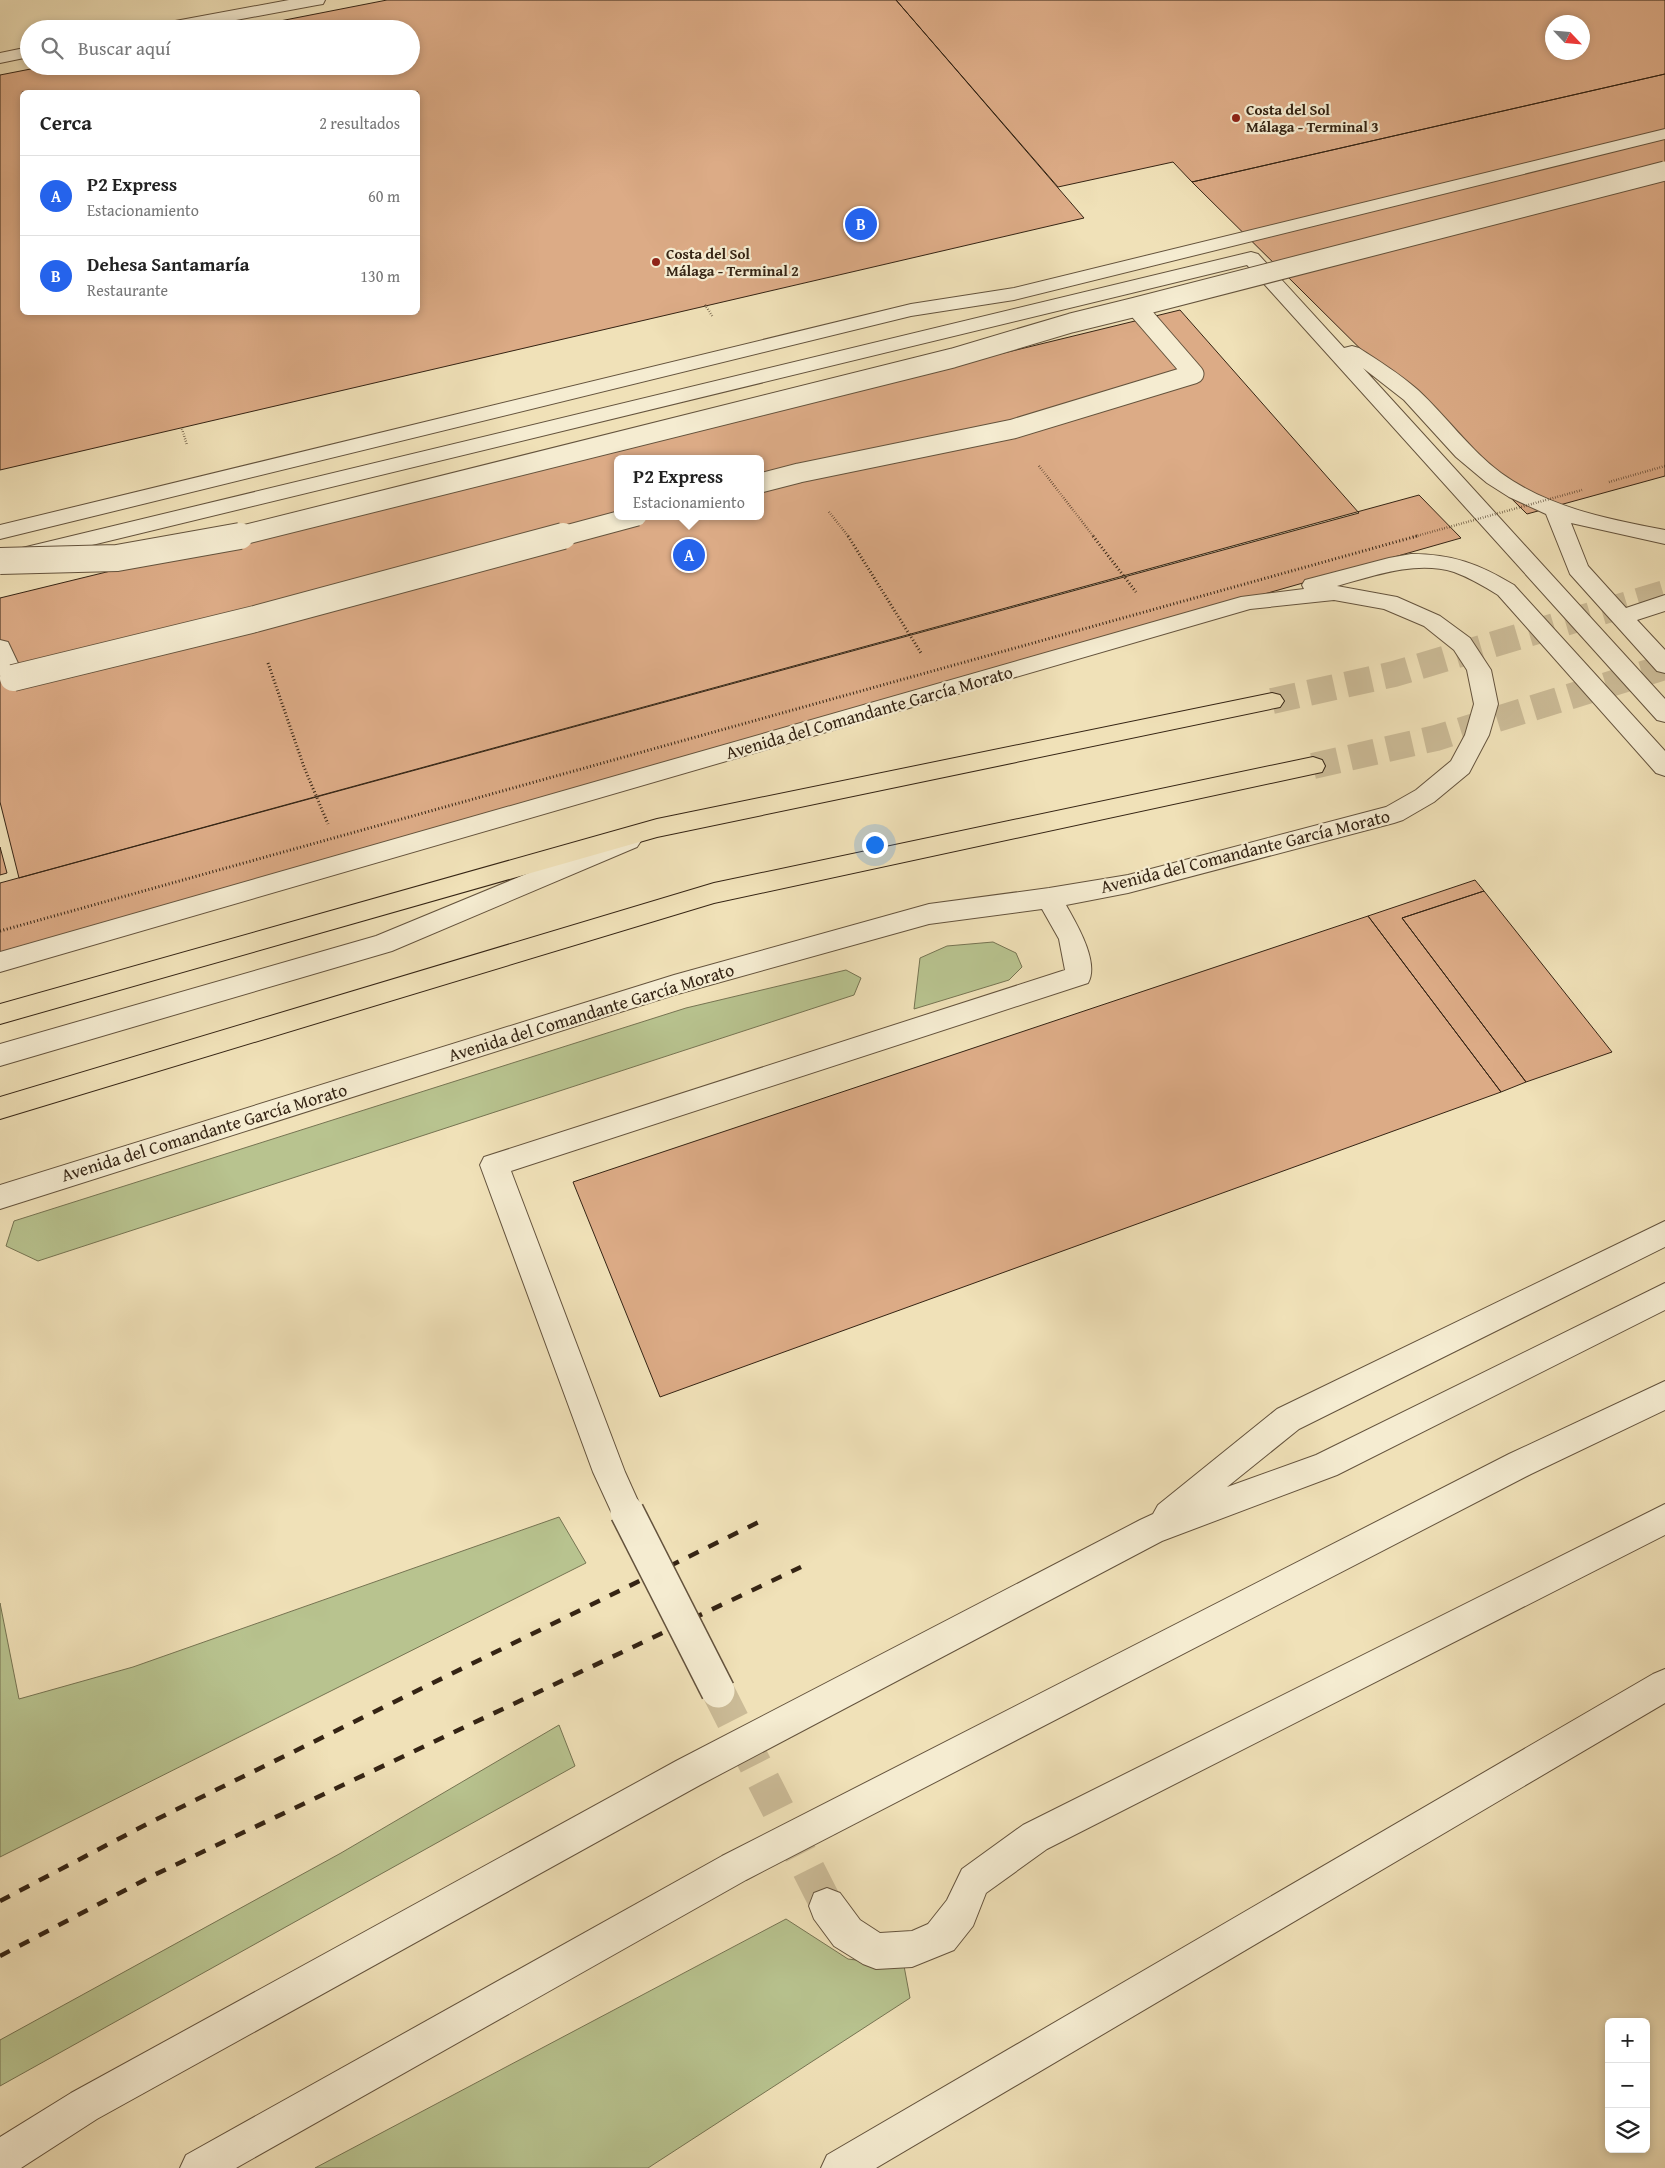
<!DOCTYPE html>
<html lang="es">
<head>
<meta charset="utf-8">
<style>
	body { margin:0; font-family:"Gentium Book Plus",serif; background:#f6f6f6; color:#222 }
	.controls { position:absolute; right:15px; bottom:15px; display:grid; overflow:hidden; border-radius:8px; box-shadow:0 2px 8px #0003 }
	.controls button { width:45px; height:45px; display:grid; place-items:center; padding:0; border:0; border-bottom:1px solid #e0e0e0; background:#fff; color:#222; font:25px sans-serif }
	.compass { position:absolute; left:1545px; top:15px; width:45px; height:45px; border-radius:50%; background:#fff; box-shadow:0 2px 8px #0003; rotate:116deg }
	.you { position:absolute; left:874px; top:844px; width:18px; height:18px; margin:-12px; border:4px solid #fff; border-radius:50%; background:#1a73e8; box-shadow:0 0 0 8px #1a73e833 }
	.badge { display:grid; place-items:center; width:32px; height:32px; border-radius:50%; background:#2563eb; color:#fff; font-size:16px; font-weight:700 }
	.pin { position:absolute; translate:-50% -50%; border:2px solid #fff; box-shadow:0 1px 5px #0006 }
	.popup { position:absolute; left:614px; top:455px; width:150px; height:65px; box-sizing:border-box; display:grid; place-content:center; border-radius:8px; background:#fff; filter:drop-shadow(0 1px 4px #0005); font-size:16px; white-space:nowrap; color:#767676 }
	.popup b { font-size:19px; color:#222 }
	.popup::after { content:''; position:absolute; left:50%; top:100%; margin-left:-10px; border:10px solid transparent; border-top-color:#fff }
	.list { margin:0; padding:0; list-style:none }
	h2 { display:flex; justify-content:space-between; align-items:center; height:65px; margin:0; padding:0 20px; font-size:21px }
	h2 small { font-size:16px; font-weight:400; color:#767676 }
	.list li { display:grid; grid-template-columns:32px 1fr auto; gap:15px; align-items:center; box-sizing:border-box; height:80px; padding:0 20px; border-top:1px solid #e0e0e0 }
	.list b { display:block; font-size:19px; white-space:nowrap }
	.list p { margin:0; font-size:16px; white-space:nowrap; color:#767676 }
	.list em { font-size:16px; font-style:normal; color:#767676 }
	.icon { flex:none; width:28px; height:28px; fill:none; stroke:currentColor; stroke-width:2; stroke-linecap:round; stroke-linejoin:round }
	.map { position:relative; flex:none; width:1665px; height:2168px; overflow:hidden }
	.search { position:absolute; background:#fff; box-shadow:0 2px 8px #0003; left:20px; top:20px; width:400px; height:55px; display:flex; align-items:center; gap:12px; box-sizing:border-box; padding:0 18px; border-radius:28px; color:#767676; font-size:19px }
	.panel { position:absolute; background:#fff; box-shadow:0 2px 8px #0003; left:20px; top:90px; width:400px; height:225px; border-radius:8px }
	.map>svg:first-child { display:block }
	.green { fill:#b8c38f; stroke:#767452 }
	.building { fill:#dcab86; stroke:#352414; fill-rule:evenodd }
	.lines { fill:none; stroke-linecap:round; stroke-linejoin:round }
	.minor-tunnel { stroke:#cbbb97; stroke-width:33; stroke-dasharray:33 17; stroke-linecap:butt }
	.major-tunnel { stroke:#cbbb97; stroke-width:26; stroke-dasharray:26 12; stroke-linecap:butt }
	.minor-casing { stroke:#64533d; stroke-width:2 }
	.major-casing { stroke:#352414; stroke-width:2 }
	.path-far1 { stroke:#352414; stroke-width:2.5; stroke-dasharray:0.5 2; stroke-linecap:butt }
	.path { stroke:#352414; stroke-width:3; stroke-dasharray:1 2.5; stroke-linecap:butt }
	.minor { fill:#f5ecd1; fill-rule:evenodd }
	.major { fill:#f0e1b8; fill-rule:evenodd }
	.rail { stroke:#352414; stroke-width:4.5; stroke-dasharray:11 11; stroke-linecap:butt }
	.minor-bridge-far2-casing { stroke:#64533d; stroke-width:21; stroke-linecap:butt }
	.minor-bridge-far1-casing { stroke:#64533d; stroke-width:28; stroke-linecap:butt }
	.minor-bridge-casing { stroke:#64533d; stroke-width:36; stroke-linecap:butt }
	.path-bridge-far1 { stroke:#352414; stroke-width:2.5; stroke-dasharray:0.5 2; stroke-linecap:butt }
	.path-bridge { stroke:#352414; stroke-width:3; stroke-dasharray:1 2.5; stroke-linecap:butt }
	.minor-bridge-far2 { stroke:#f5ecd1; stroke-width:19 }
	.minor-bridge-far1 { stroke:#f5ecd1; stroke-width:26 }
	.minor-bridge { stroke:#f5ecd1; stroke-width:33 }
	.poi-dot { fill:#8f2418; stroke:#f5ecd1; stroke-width:2 }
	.labels { text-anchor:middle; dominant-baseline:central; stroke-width:4.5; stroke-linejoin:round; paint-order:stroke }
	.far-poi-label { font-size:15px; font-weight:bold; fill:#352414; stroke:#f5ecd1; text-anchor:start }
	.street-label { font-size:18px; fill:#352414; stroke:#f5ecd1 }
</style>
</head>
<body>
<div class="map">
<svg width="1665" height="2168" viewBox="0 0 1665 2168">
	<rect width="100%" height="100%" fill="#f0e1b8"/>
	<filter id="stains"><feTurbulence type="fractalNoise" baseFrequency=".004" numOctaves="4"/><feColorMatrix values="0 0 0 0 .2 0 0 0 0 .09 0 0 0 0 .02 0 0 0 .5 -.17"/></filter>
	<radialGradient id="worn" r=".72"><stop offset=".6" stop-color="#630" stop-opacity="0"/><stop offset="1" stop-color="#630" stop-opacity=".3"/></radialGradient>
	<!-- green -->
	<path class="green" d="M993,942L1016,953L1022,967L1009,980L914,1009L920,958L947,946Z
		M846,970L861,978L854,995L38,1261L6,1246L14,1221L686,1008Z
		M559,1517L586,1563L0,1857V1603L19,1699L133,1667Z
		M559,1725L575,1766L0,2086V2040L341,1853Z
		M786,1919L848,1959L904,1966L910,1998L648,2168H315Z"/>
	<!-- building -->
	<path class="building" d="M387,0H896L1084,218L0,470V75L46,66H411V29H239ZM22,92H418V312H22Z
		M896,0H1665V74L1192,182L1173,162L1058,187ZM1552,22H1582V52H1552Z
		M1665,74V476L1527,514L1192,182Z
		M1180,310L1359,513L19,878L0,802V598ZM618,459H760V516H618Z
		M1419,495L1461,538L0,954V883Z
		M0,847L7,873L0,875Z
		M1475,880L1484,891L1402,918L1526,1082L1501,1092L1368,916Z
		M1484,891L1612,1052L1526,1082L1402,918Z
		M1368,916L1501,1092L660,1397L573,1182Z"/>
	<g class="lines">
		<!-- minor-tunnel -->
		<path class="minor-tunnel" d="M718,1691L827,1906"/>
		<!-- major-tunnel -->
		<path class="major-tunnel" d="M1272,701L1394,674L1665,593
			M1313,766L1436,738L1665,667"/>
		<defs>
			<path id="minor" d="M289,0H325L323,4L317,5L188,29H151L153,25L159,24Z
				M29,47V57L0,63V53Z
				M1665,129V139L1014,300L911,316L0,539V525L911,304L1014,288Z
				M1251,252L1258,254L1344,348L1352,346L1359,348C1379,361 1400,374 1418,390C1447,417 1469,449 1501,473C1549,508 1608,519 1665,530V544L1571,523L1588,566L1626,608L1665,595V611L1637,620L1665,650V673L1657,671L1570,574L1546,514L1509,497L1487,483L1456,457L1404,400L1363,368L1665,699V722L1657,720L1247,265L22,562L14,560L11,555L14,550L22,548Z
				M1411,554C1453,554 1479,564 1514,585L1665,751V776L1656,773L1498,595C1484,586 1470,578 1454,572C1416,560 1373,576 1337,586L1397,597L1440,616L1470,638L1491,670L1498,704L1489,735L1469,773L1434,802L1403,820L1394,823L1128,893L1066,905C1076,923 1100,962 1088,983L511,1171L625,1472L643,1512L638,1522L627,1527L616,1522L593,1472L480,1165L484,1157L1065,970L1059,939L1042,909L929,924L674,995L0,1209V1185L674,975L929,904L1049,888L1128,875L1386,807L1416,790L1451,761L1465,735L1474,704L1467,670L1454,650L1424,626L1384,609L1334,600L1250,609L0,972V952L1241,597L1304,589L1302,585L1305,580L1389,558Z
				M0,640L8,642L25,678L21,684L13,686L5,684L0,675Z
				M628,832L637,835L641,841L637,847L392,951L0,1066V1044L376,936Z
				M1665,1221V1247L1299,1429L1227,1487L1316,1455L1665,1283V1310L1337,1475L1162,1541L700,1785L97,2119L21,2168H0V2137L71,2093L676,1761L1140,1520L1153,1514L1158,1505L1277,1409Z
				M1665,1381V1410L1531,1474L746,1880L236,2168H180L186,2155L722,1856L1509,1454Z
				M1665,1504V1535L1047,1849L986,1893L973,1926L954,1950L912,1967L876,1969L863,1964L834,1946L814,1919L809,1906L814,1893L827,1888L840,1893L860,1920L880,1933L912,1931L928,1924L947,1900L962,1869L1023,1825Z
				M1665,1669V1703L876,2168H821L827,2155L1653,1674Z"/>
			<path id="major" d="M1272,693L1280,695L1284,701L1280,707L657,837L0,1024V1004L657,819Z
				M1313,757L1322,760L1325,766L1322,772L714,903L0,1119V1097L714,883Z"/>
		</defs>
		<!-- minor casing -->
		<use href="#minor" class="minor-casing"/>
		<!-- major casing -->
		<use href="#major" class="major-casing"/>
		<!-- path-far1 -->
		<path class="path-far1" d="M705,305L713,317
			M182,429L187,445
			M1039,466L1094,537
			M1609,482L1665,466
			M829,512L849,537"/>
		<!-- path -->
		<path class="path" d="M848,536L921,653
			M1093,536L1136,592
			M268,663L304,767L328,824"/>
		<!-- minor -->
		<use href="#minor" class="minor"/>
		<!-- major -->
		<use href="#major" class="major"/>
		<!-- rail -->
		<path class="rail" d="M0,1901L147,1824L767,1518
			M0,1956L154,1875L801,1567"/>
		<defs>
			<path id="minor-bridge-far2" d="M760,483L799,473L1013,429L1194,374L1136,307L1665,171
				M235,537L953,358L1071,323L1136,307
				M559,537L637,516"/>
			<path id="minor-bridge-far1" d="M0,561L117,558L240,536
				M13,678L255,619L563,536"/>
			<path id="minor-bridge" d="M627,1512L718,1691"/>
		</defs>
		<!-- minor-bridge-far2 casing -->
		<use href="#minor-bridge-far2" class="minor-bridge-far2-casing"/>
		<!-- minor-bridge-far1 casing -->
		<use href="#minor-bridge-far1" class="minor-bridge-far1-casing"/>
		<!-- minor-bridge casing -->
		<use href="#minor-bridge" class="minor-bridge-casing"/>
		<!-- path-bridge-far1 -->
		<path class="path-bridge-far1" d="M1413,537L1582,490"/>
		<!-- path-bridge -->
		<path class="path-bridge" d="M0,931L1417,536"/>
		<!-- minor-bridge-far2 -->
		<use href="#minor-bridge-far2" class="minor-bridge-far2"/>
		<!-- minor-bridge-far1 -->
		<use href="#minor-bridge-far1" class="minor-bridge-far1"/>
		<!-- minor-bridge -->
		<use href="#minor-bridge" class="minor-bridge"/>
	</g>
	<!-- markers -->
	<g class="poi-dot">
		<circle cx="1236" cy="118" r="5"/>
		<circle cx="656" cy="262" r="5"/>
	</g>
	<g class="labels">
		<!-- far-poi labels -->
		<g class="far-poi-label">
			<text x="1246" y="109">Costa del Sol<tspan x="1246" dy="17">Málaga - Terminal 3</tspan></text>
			<text x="666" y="253">Costa del Sol<tspan x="666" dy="17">Málaga - Terminal 2</tspan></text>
		</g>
		<!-- street labels -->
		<g class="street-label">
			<text transform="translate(869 712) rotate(-16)">Avenida del Comandante García Morato</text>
			<text transform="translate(1245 851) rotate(-14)">Avenida del Comandante García Morato</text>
			<text transform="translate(591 1012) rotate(-17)">Avenida del Comandante García Morato</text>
			<text transform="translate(204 1132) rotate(-17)">Avenida del Comandante García Morato</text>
		</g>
	</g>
	<rect width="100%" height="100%" filter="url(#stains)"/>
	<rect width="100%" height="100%" fill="url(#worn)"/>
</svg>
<div class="controls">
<button>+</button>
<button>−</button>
<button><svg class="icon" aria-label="layers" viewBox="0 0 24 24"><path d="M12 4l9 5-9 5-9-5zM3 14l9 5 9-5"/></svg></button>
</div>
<svg class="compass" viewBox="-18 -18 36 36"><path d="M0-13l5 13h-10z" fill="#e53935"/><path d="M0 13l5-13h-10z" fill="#767676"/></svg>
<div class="you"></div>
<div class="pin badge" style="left:689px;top:555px">A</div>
<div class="popup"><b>P2 Express</b>Estacionamiento</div>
<div class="pin badge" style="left:861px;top:224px">B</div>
<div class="search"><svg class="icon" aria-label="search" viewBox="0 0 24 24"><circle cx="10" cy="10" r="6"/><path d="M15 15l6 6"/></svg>Buscar aquí</div>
<section class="panel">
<h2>Cerca<small>2 resultados</small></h2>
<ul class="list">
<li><span class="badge">A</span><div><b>P2 Express</b><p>Estacionamiento</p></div><em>60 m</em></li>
<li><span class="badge">B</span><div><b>Dehesa Santamaría</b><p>Restaurante</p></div><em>130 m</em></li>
</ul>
</section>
</div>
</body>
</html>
